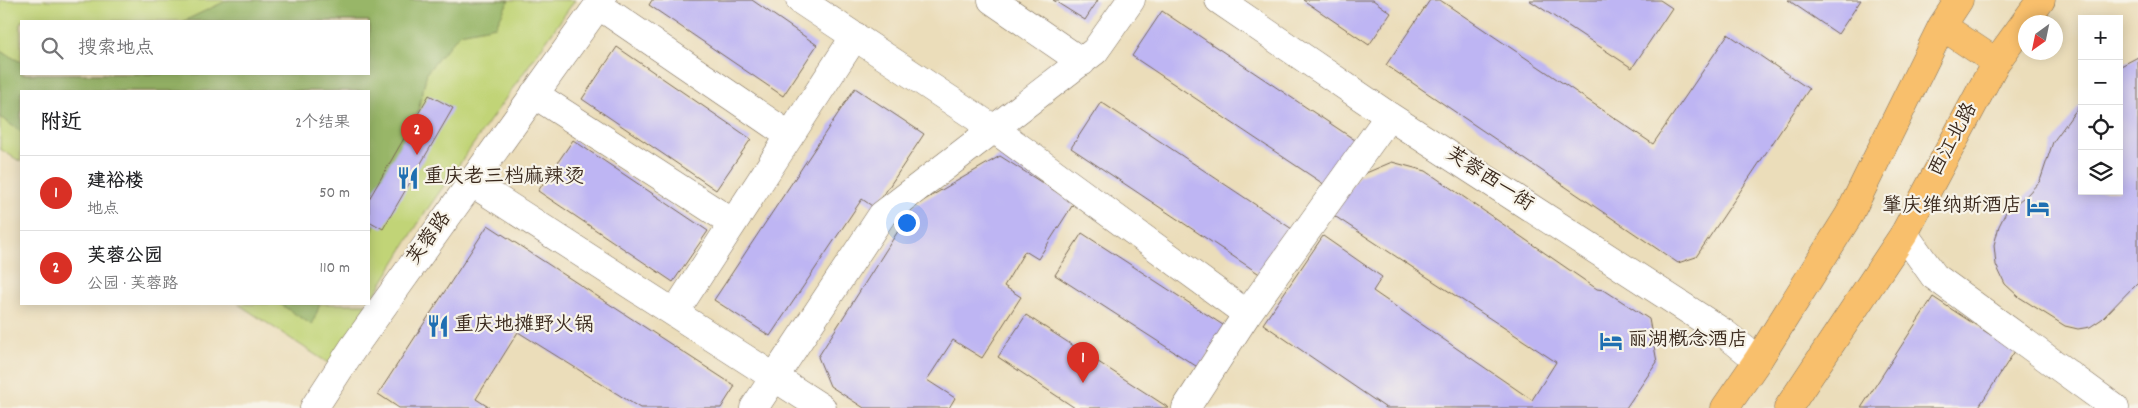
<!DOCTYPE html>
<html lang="zh">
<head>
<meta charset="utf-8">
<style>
	body { margin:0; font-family:Dekko,"LXGW WenKai TC",sans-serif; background:#f2f2f2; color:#202124 }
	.controls { position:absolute; right:15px; top:15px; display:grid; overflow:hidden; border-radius:0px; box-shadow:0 2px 12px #0003 }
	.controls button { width:45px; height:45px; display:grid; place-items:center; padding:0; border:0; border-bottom:1px solid #e0e0e0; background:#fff; color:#202124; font:25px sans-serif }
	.compass { position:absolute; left:2018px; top:15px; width:45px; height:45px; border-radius:50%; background:#fff; box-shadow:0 2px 12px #0003; rotate:213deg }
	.you { position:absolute; left:906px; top:222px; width:18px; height:18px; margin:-12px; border:4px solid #fff; border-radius:50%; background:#1a73e8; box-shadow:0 0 0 8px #1a73e833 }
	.badge { display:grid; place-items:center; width:32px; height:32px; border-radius:50%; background:#d93025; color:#fff; font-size:16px; font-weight:700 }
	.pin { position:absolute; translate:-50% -41px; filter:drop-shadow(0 1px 2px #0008) }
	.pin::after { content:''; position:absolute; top:26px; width:18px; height:15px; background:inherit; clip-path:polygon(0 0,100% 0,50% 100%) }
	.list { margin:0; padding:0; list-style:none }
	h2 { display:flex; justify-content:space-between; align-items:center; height:65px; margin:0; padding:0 20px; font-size:21px }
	h2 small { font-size:16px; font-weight:400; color:#757577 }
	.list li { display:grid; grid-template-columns:32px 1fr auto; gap:15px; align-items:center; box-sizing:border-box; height:75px; padding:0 20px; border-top:1px solid #e0e0e0 }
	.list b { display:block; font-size:19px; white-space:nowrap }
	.list p { margin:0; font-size:16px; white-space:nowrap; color:#757577 }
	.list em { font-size:16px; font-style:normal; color:#757577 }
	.icon { flex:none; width:28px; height:28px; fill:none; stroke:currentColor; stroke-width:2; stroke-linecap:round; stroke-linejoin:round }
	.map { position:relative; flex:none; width:2138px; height:408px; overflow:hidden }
	.search { position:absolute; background:#fff; box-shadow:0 2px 12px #0003; left:20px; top:20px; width:350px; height:55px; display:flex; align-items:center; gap:12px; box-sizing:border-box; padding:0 18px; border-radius:0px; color:#757577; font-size:19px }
	.panel { position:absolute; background:#fff; box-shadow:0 2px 12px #0003; left:20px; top:90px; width:350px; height:215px; border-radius:0px }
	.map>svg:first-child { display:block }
	.green { fill:#c1d477; stroke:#7e7f4a; fill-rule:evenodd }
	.forest { fill:#98b668; stroke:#6a7043 }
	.building { fill:#beb5f3 }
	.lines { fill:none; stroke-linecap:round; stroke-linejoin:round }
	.minor-casing { stroke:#796955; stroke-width:29 }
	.major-casing { stroke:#796955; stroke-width:29 }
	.minor { stroke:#fff; stroke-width:28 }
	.major { stroke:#f8bf6c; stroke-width:28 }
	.labels { text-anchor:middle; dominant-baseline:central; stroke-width:4.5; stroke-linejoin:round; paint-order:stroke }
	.street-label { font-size:20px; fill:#3b2a1e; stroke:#f7f3e8 }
	.poi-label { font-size:20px; fill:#3b2a1e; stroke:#f7f3e8; text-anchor:start }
</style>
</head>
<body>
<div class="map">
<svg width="2138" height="408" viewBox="0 0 2138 408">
	<rect width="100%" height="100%" fill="#f7f3e8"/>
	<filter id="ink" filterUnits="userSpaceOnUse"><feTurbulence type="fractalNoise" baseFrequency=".02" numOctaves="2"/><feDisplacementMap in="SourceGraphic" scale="10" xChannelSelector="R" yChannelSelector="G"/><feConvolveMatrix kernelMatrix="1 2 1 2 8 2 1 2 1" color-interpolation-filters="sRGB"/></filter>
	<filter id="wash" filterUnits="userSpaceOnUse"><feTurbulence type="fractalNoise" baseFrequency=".0096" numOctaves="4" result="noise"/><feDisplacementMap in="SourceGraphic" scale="20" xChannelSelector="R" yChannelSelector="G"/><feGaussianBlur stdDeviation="1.12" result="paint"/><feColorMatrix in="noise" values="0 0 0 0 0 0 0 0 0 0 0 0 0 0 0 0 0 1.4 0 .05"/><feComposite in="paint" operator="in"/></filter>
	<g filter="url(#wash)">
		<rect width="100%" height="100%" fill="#ebddba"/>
		<!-- green -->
		<path class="green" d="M0,0H575L424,214L369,304V91H21V162L0,149ZM21,21H369V74H21Z
			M238,304H368L331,365Z"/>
		<!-- forest -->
		<path class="forest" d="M228,0H509L496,26L460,33L427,72L418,112L391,173L369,242V91H21V132L0,117V51L21,62V74H369V21H184Z
			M280,304H320L312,325Z"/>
		<g id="blocks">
			<!-- building -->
			<path class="building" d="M652,0H752L817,45L783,96L649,5Z
				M1053,0H1098L1085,20Z
				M1303,0H1373L1391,13L1369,45Z
				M1430,0H1440L1653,144L1728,34L1809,89L1696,257L1678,263L1386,65Z
				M1529,0H1660L1672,8L1632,68Z
				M1788,0H1861L1838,34Z
				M1162,11L1355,140L1325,185L1132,56Z
				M617,47L751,139L716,190L582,99Z
				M2138,57V282L2102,319L2090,327L2078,329L2065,326L2019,297L2005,284L1996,265L1994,245L1999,226L2007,210L2027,195L2040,181L2053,142L2082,102V191H2119V67Z
				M855,88L924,134L875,208L862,199L770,336L714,300Z
				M429,95L453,108L383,229L369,221V199Z
				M1101,102L1295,231L1264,277L1071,148Z
				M573,140L708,231L673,282L538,191Z
				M1000,156L1074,203L1038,259L1025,251L1004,286L1021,297L982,358L953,340L927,380L955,398L949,408H864L830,386L818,357L914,206Z
				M1392,162L1426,171L1597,289L1604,290L1649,319L1657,362L1626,408H1386L1263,324L1323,236L1382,277L1373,291L1532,400L1556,362L1333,215L1359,176Z
				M488,225L735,386L721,408H640L518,332L476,399L490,408H399L378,394Z
				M1082,233L1226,327L1199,368L1055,275Z
				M1933,297L2015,351L1978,408H1861Z
				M1026,315L1169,408H1075L998,357Z"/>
		</g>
	</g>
	<g filter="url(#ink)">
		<use href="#blocks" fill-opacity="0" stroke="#796955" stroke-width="1"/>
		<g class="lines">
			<defs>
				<path id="minor" d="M800,0L994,129L1247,314
					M992,0L1082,62
					M1219,0L1389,116L1724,333L1758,360
					M598,5L790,136
					M534,94L733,223
					M471,182L822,408
					M1904,234L1934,276L2115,408
					M675,312L855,36
					M314,408L353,348L602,0
					M754,408L882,215L1095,51L1131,0
					M1186,408L1247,314L1389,116"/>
				<path id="major" d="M1942,26L1996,62
					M1725,408L1758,360L1849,215L1942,26L1959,0
					M1788,408L1904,234L1996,62L2041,0"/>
			</defs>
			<!-- minor casing -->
			<use href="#minor" class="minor-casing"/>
			<!-- major casing -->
			<use href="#major" class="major-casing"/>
			<!-- minor -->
			<use href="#minor" class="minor"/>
			<!-- major -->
			<use href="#major" class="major"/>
		</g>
	</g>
	<!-- icons -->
	<defs>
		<symbol id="restaurant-bare" viewBox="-9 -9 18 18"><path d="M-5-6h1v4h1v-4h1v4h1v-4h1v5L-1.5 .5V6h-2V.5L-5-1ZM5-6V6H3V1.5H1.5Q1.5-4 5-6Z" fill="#1f6fb2" stroke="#f7f3e8" stroke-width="2.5" paint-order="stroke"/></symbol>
		<symbol id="hotel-bare" viewBox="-9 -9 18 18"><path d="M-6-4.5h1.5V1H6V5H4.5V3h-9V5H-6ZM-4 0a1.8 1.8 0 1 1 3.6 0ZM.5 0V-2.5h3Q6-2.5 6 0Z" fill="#1f6fb2" stroke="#f7f3e8" stroke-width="2.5" paint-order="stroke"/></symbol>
	</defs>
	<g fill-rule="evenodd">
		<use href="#restaurant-bare" x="392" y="162" width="32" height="32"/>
		<use href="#hotel-bare" x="2022" y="191" width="32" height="32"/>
		<use href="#restaurant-bare" x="422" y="310" width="32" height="32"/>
		<use href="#hotel-bare" x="1595" y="325" width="32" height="32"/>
	</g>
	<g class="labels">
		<!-- street labels -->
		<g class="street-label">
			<text transform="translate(1954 140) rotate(-62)">西江北路</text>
			<text transform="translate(1489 180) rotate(33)">芙蓉西一街</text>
			<text transform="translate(430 239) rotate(-54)">芙蓉路</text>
		</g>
		<!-- poi labels -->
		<g class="poi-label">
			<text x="424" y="178">重庆老三档麻辣烫</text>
			<text x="2022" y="207" text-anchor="end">肇庆维纳斯酒店</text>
			<text x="454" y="326">重庆地摊野火锅</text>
			<text x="1628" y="341">丽湖概念酒店</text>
		</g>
	</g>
</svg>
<div class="controls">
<button>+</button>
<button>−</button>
<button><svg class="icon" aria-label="locate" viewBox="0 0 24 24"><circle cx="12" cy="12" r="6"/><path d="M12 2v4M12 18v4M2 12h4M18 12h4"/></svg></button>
<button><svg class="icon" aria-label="layers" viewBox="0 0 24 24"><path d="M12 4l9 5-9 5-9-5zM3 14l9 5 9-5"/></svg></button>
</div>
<svg class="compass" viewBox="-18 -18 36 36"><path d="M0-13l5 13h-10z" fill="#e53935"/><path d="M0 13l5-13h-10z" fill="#757577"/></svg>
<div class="you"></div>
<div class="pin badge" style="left:1083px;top:383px">1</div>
<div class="pin badge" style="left:417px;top:155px">2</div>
<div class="search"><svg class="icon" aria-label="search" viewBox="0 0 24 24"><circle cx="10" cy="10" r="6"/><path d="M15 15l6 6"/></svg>搜索地点</div>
<section class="panel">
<h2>附近<small>2个结果</small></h2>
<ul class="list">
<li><span class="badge">1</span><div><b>建裕楼</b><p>地点</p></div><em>50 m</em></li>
<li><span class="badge">2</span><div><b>芙蓉公园</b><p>公园 · 芙蓉路</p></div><em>110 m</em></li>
</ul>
</section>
</div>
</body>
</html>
